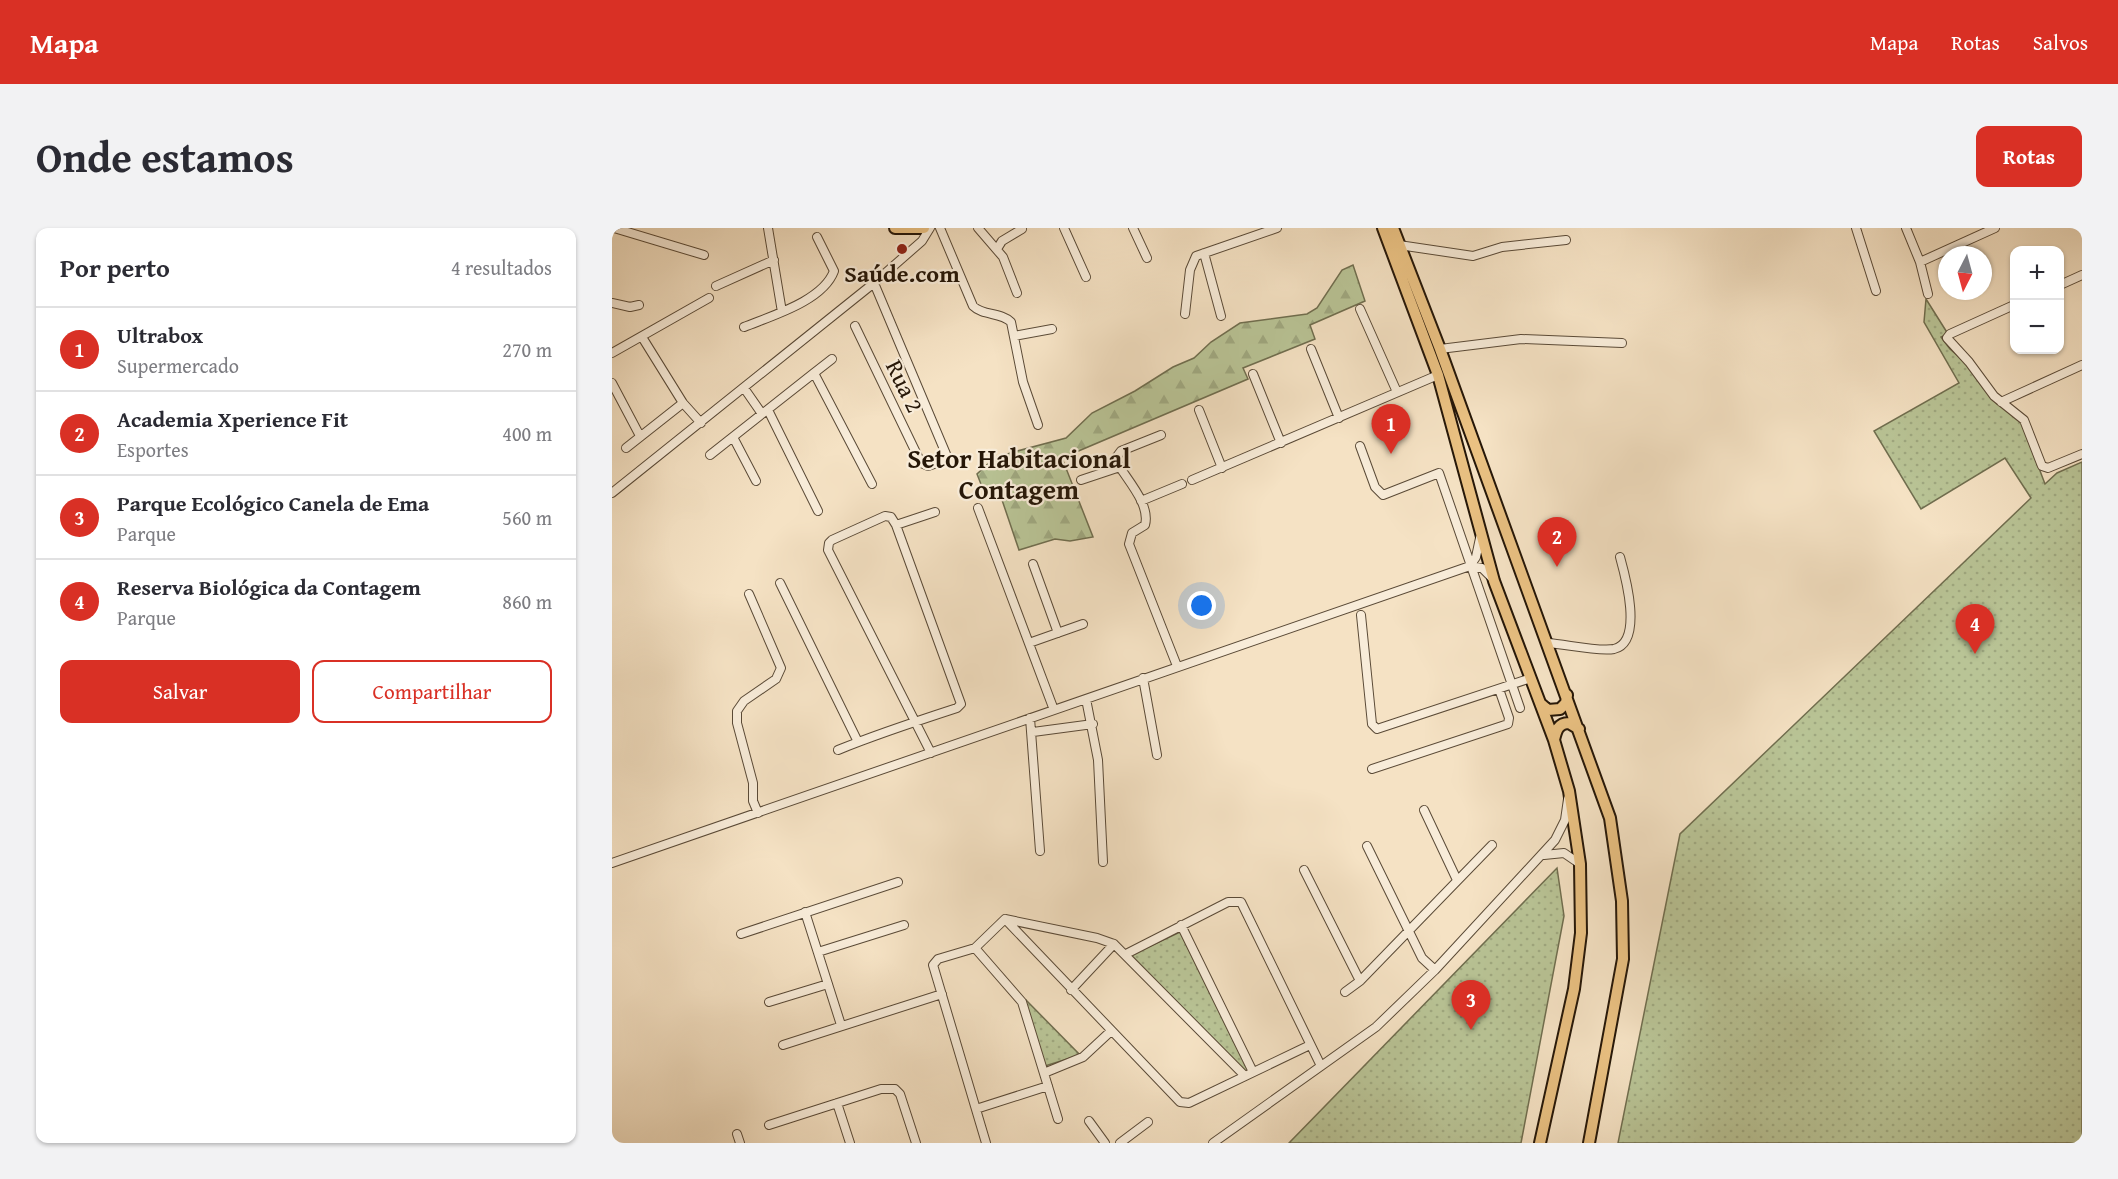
<!DOCTYPE html>
<html lang="pt">
<head>
<meta charset="utf-8">
<style>
	body { margin:0; font-family:"Gentium Book Plus",serif; background:#f2f2f3; color:#2b2b33 }
	.controls { position:absolute; right:18px; top:18px; display:grid; overflow:hidden; border-radius:12px; box-shadow:0 2px 4px #0004 }
	.controls button { width:54px; height:54px; display:grid; place-items:center; padding:0; border:0; border-bottom:2px solid #e1e1e2; background:#fff; color:#2b2b33; font:30px sans-serif }
	.compass { position:absolute; left:1326px; top:18px; width:54px; height:54px; border-radius:50%; background:#fff; box-shadow:0 2px 4px #0004; rotate:186deg }
	.you { position:absolute; left:590px; top:378px; width:21px; height:21px; margin:-15px; border:4px solid #fff; border-radius:50%; background:#1a73e8; box-shadow:0 0 0 9px #1a73e833 }
	.badge { display:grid; place-items:center; width:39px; height:39px; border-radius:50%; background:#d93025; color:#fff; font-size:20px; font-weight:700 }
	.pin { position:absolute; translate:-50% -50px; filter:drop-shadow(0 2px 3px #0008) }
	.pin::after { content:''; position:absolute; top:32px; width:21px; height:18px; background:inherit; clip-path:polygon(0 0,100% 0,50% 100%) }
	.list { margin:0; padding:0; list-style:none }
	h2 { display:flex; justify-content:space-between; align-items:center; height:78px; margin:0; padding:0 24px; font-size:26px }
	h2 small { font-size:20px; font-weight:400; color:#7c7c81 }
	.list li { display:grid; grid-template-columns:39px 1fr auto; gap:18px; align-items:center; box-sizing:border-box; height:84px; padding:0 24px; border-top:2px solid #e1e1e2 }
	.list b { display:block; font-size:22px; white-space:nowrap }
	.list p { margin:0; font-size:20px; white-space:nowrap; color:#7c7c81 }
	.list em { font-size:20px; font-style:normal; color:#7c7c81 }
	.actions { display:flex; gap:12px; padding:18px 24px }
	.actions a { flex:1; padding:14px 0; border:2px solid #d93025; border-radius:12px; text-align:center; font-size:21px; color:#d93025 }
	.actions .main { background:#d93025; color:#fff }
	.map { position:relative; flex:none; width:1470px; height:915px; overflow:hidden; border-radius:12px }
	header { display:flex; align-items:center; gap:36px; box-sizing:border-box; height:84px; padding:0 30px; background:#d93025; color:#fff }
	header strong { font-size:28px }
	nav { display:flex; gap:33px; margin-inline-start:auto; font-size:21px }
	.intro { display:flex; align-items:center; justify-content:space-between; box-sizing:border-box; height:144px; padding:0 36px }
	h1 { margin:0; font-size:42px }
	.button { padding:15px 27px; border-radius:12px; background:#d93025; color:#fff; font-size:21px; font-weight:700 }
	main { display:flex; gap:36px; padding:0 36px }
	aside { flex:1; background:#fff; border-radius:12px; box-shadow:0 2px 4px #0004 }
	.map>svg:first-child { display:block }
	.forest { fill:url(#forest-firs); stroke:#706e4f; stroke-width:1.5 }
	.park { fill:url(#park-dots); stroke:#706e4f; stroke-width:1.5 }
	.lines { fill:none; stroke-linecap:round; stroke-linejoin:round }
	.minor-casing { stroke:#5a4a37; stroke-width:10 }
	.major-casing { stroke:#261708; stroke-width:14 }
	.minor { stroke:#f8ecd9; stroke-width:8 }
	.major { stroke:#eac182; stroke-width:10 }
	.poi-dot { fill:#8f2418; stroke:#f8ecd9; stroke-width:2 }
	.labels { text-anchor:middle; dominant-baseline:central; stroke-width:4.5; stroke-linejoin:round; paint-order:stroke }
	.poi-label { font-size:24px; font-weight:bold; fill:#261708; stroke:#f8ecd9 }
	.street-label { font-size:24px; fill:#261708; stroke:#f8ecd9 }
	.quarter-label { font-size:27px; font-weight:bold; fill:#261708; stroke:#f8ecd9 }
</style>
</head>
<body>
<header>
<strong>Mapa</strong>
<nav><a>Mapa</a><a>Rotas</a><a>Salvos</a></nav>
</header>
<div class="intro"><h1>Onde estamos</h1><a class="button">Rotas</a></div>
<main>
<aside>
<h2>Por perto<small>4 resultados</small></h2>
<ul class="list">
<li><span class="badge">1</span><div><b>Ultrabox</b><p>Supermercado</p></div><em>270 m</em></li>
<li><span class="badge">2</span><div><b>Academia Xperience Fit</b><p>Esportes</p></div><em>400 m</em></li>
<li><span class="badge">3</span><div><b>Parque Ecológico Canela de Ema</b><p>Parque</p></div><em>560 m</em></li>
<li><span class="badge">4</span><div><b>Reserva Biológica da Contagem</b><p>Parque</p></div><em>860 m</em></li>
</ul>
<div class="actions"><a class="main">Salvar</a><a>Compartilhar</a></div>
</aside>
<div class="map">
<svg width="1470" height="915" viewBox="0 0 1470 915">
	<defs>
		<pattern id="forest-firs" width="22" height="20" patternUnits="userSpaceOnUse" patternTransform="scale(1.5)"><rect width="22" height="20" fill="#b9c496"/><path d="M5 1l3.5 6h-7zM16 11l3.5 6h-7z" fill="#9fa880"/></pattern>
		<pattern id="park-dots" width="8" height="8" patternUnits="userSpaceOnUse" patternTransform="scale(1.5)"><rect width="8" height="8" fill="#b9c496"/><path d="M2 2h.1M6 6h.1" fill="none" stroke="#9fa880" stroke-width="1.8" stroke-linecap="round"/></pattern>
	</defs>
	<rect width="100%" height="100%" fill="#f5e2c4"/>
	<filter id="stains"><feTurbulence type="fractalNoise" baseFrequency=".00333" numOctaves="4"/><feColorMatrix values="0 0 0 0 .2 0 0 0 0 .09 0 0 0 0 .02 0 0 0 .5 -.17"/></filter>
	<radialGradient id="worn" r=".72"><stop offset=".6" stop-color="#630" stop-opacity="0"/><stop offset="1" stop-color="#630" stop-opacity=".3"/></radialGradient>
	<!-- forest -->
	<path class="forest" d="M741,37L753,73L698,97L703,111L631,140L636,151L450,230L481,309L458,313L443,311L407,322L389,269H374L365,246L377,235L398,225L454,210L480,185L523,163L561,139L582,130L599,114L628,95L695,86L705,80L730,42Z"/>
	<!-- park -->
	<path class="park" d="M1314,71L1336,106L1329,109L1338,121L1354,135L1385,176L1404,188L1410,195L1433,256L1445,245L1470,234V915H1006L1068,606L1419,270L1393,230L1309,281L1262,203L1347,155L1312,94Z
		M945,640L952,688L909,915H677Z
		M568,704L636,842L633,844L519,727Z
		M414,772L468,827L433,838L412,773Z"/>
	<g class="lines">
		<defs>
			<path id="minor" d="M2,0L92,27
				M156,0L170,84
				M328,0L361,78C371,88 389,84 399,94L411,154L426,197
				M366,0L391,29L405,65
				M452,0L474,49
				M521,0L535,30
				M1244,0L1264,63
				M1294,0L1308,34L1316,66
				M787,17L861,28L890,19L954,12
				M385,21L390,13L410,1
				M592,25L609,88
				M1308,34L1383,0
				M1448,57L1470,47
				M104,58L162,32
				M0,75L18,79L27,77
				M1402,77L1338,106L1335,110L1357,134L1382,168L1412,192L1430,238L1436,240L1470,226
				M748,81L785,164
				M573,86L578,42L584,28L665,0
				M243,98L309,235L316,238L331,233L334,226L262,55
				M132,99C159,88 211,73 222,43L205,9
				M402,108L440,101
				M30,109L71,175L89,195
				M699,121L727,190
				M828,121L909,111L1010,115
				M0,125L97,70
				M202,145L220,131
				M641,146L669,215
				M0,155L28,208
				M132,160L150,186
				M1389,174L1470,137
				M156,182L206,283
				M587,182L610,240
				M549,207L509,223L503,231C512,249 539,275 533,297L520,305L517,316L565,438
				M121,209L144,253
				M748,218L763,259L771,267L827,245L908,480
				M14,220L71,175
				M98,227L202,145L260,256
				M469,252L508,239
				M580,252L826,147
				M0,265L262,55L310,13L318,0
				M529,273L570,256
				M366,280L442,482
				M284,297L323,284
				M421,336L446,405
				M858,338L864,329L868,310
				M168,355L246,514
				M137,366L169,440L164,451L132,473L125,483V495L141,555V573L146,585
				M749,387L760,496L765,501L919,450
				M417,415L471,396
				M936,415C953,416 986,424 1002,421C1032,414 1013,347 1008,329
				M531,450L545,527
				M474,471L486,532L491,634
				M418,490L428,623
				M421,504L481,496
				M226,522C265,506 305,493 345,480L349,476L284,297L279,289L273,288L220,312L217,315L216,322L319,525
				M760,541L896,496L897,490L887,461
				M812,582L845,652
				M755,618L810,730L823,742
				M932,627L952,625L968,636
				M0,635L858,338L870,340L880,350
				M692,642L748,753
				M193,684L229,797
				M393,691L568,874L577,875L698,817
				M569,697L641,844
				M129,706L286,654
				M363,720L393,691L485,710L502,716L633,848
				M206,724L292,697
				M514,726L616,674H629L709,838
				M459,762L502,716
				M733,764L748,753L880,617
				M157,774L216,756
				M171,817L330,766
				M432,845L471,829L499,803
				M225,875L238,915
				M364,881L436,858
				M477,893L493,915
				M157,897L269,861H283L288,866L304,915
				M125,906L128,915
				M374,915L321,737L326,731L363,720L410,774L446,891
				M508,915L536,894
				M601,915L764,799L823,742L943,612L953,592L956,571"/>
			<path id="major" d="M283,0H312
				M771,0L826,147L882,353L942,512L957,563L968,636L969,705L962,761L928,915
				M781,0L828,121L998,590L1010,673L1011,731L977,915
				M929,476L936,482L948,481L954,475L955,467
				M942,512C944,503 946,495 957,495L967,501"/>
		</defs>
		<!-- minor casing -->
		<use href="#minor" class="minor-casing"/>
		<!-- major casing -->
		<use href="#major" class="major-casing"/>
		<!-- minor -->
		<use href="#minor" class="minor"/>
		<!-- major -->
		<use href="#major" class="major"/>
	</g>
	<!-- markers -->
	<circle class="poi-dot" cx="290" cy="21" r="6"/>
	<g class="labels">
		<!-- poi labels -->
		<g class="poi-label">
			<text x="290" y="45">Saúde.com</text>
		</g>
		<!-- street labels -->
		<g class="street-label">
			<text transform="translate(293 158) rotate(64)">Rua 2</text>
		</g>
		<!-- quarter labels -->
		<g class="quarter-label">
			<text x="407" y="230">Setor Habitacional<tspan x="407" dy="31">Contagem</tspan></text>
		</g>
	</g>
	<rect width="100%" height="100%" filter="url(#stains)"/>
	<rect width="100%" height="100%" fill="url(#worn)"/>
</svg>
<div class="controls">
<button>+</button>
<button>−</button>
</div>
<svg class="compass" viewBox="-18 -18 36 36"><path d="M0-13l5 13h-10z" fill="#e53935"/><path d="M0 13l5-13h-10z" fill="#7c7c81"/></svg>
<div class="you"></div>
<div class="pin badge" style="left:779px;top:226px">1</div>
<div class="pin badge" style="left:945px;top:339px">2</div>
<div class="pin badge" style="left:859px;top:802px">3</div>
<div class="pin badge" style="left:1363px;top:426px">4</div>
</div>
</main>
</body>
</html>
